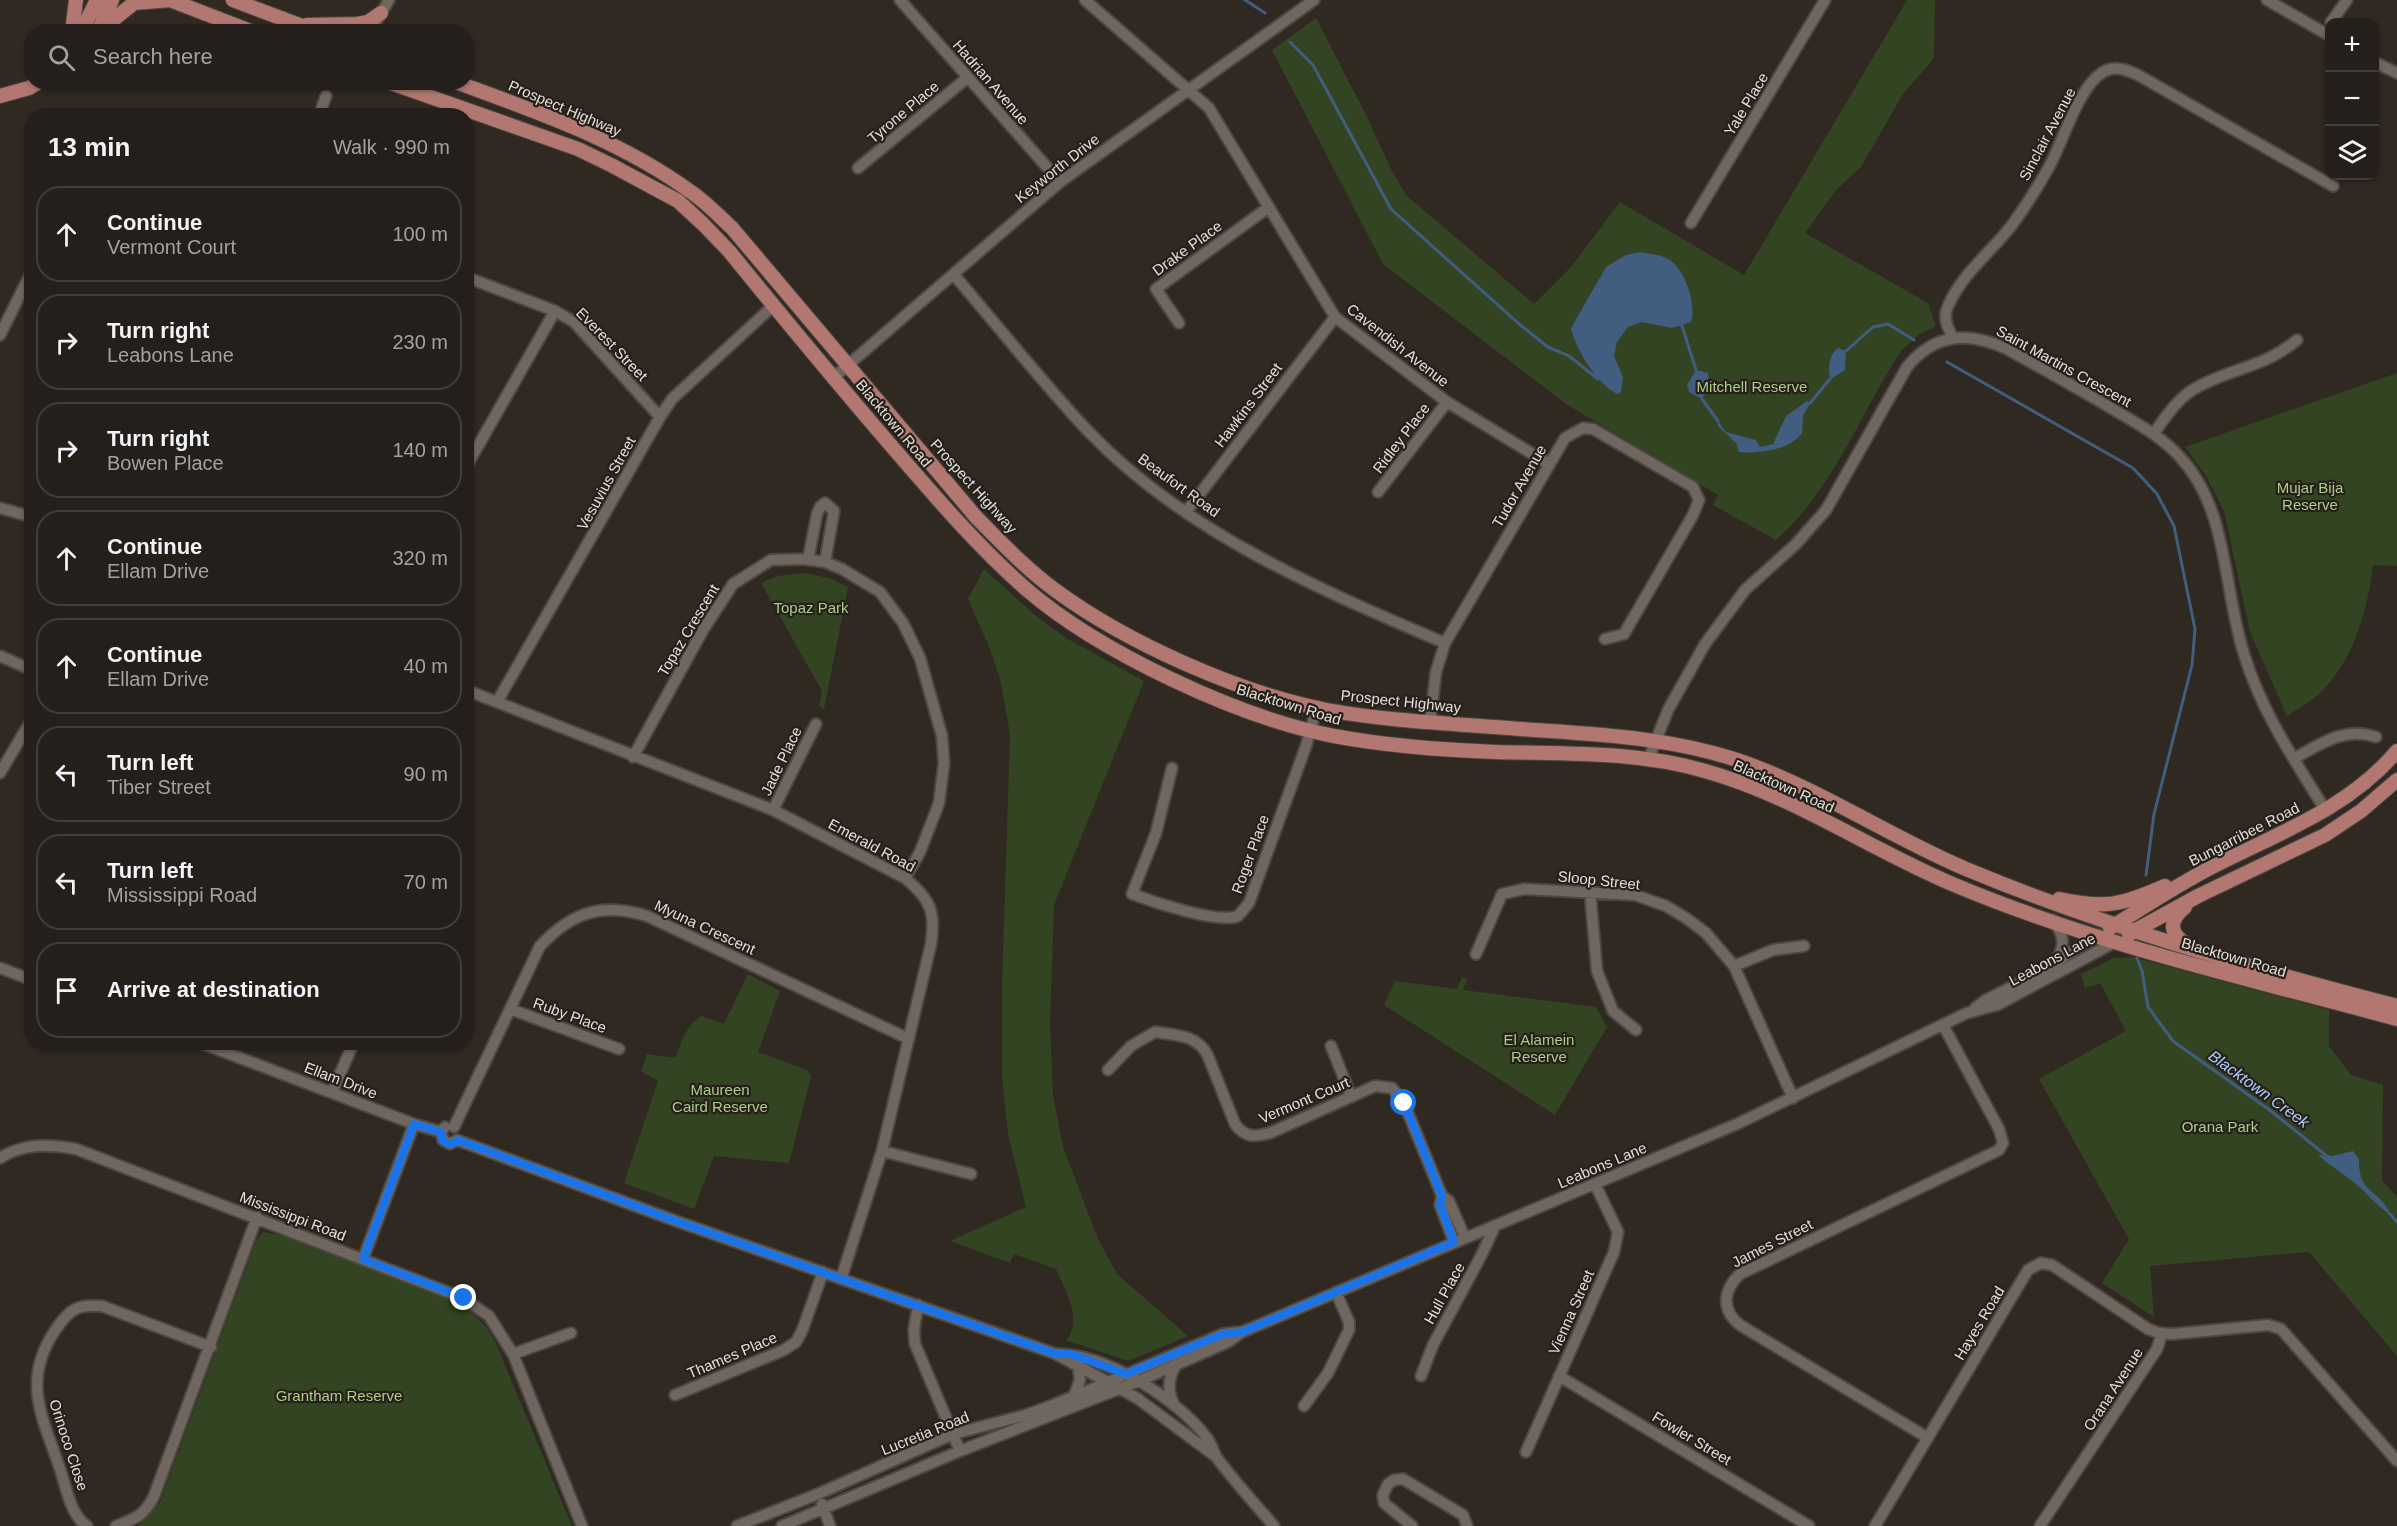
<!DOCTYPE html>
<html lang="en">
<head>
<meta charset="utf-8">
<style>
	body { margin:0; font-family:Arial,sans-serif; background:#302c27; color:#f1f3f6 }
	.controls { position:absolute; right:18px; top:18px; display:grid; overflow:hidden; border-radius:12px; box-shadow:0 2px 4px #0004 }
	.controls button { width:54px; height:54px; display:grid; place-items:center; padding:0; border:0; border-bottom:2px solid #413d39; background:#241f1a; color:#f1f3f6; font:30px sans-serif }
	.stop { position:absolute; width:18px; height:18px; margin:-14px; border:4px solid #1a73e8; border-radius:50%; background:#fff }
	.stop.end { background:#1a73e8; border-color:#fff; box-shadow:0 2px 6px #0008 }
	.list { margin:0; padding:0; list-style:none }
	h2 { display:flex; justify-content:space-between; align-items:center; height:78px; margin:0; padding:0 24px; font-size:26px }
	h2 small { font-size:20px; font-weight:400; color:#a3a2a2 }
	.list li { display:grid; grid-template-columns:39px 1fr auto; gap:18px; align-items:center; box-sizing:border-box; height:96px; margin:0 12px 12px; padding:0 12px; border:2px solid #413d39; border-radius:24px }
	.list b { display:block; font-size:22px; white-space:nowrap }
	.list p { margin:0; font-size:20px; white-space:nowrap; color:#a3a2a2 }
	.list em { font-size:20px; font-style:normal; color:#a3a2a2 }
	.icon { flex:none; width:33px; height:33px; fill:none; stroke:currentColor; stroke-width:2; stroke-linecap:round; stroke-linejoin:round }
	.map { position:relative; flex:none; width:2397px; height:1526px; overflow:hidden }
	.search { position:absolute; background:#241f1a; box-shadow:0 2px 4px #0004; left:24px; top:24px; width:450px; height:66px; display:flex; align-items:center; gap:15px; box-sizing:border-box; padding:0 21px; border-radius:24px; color:#a3a2a2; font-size:22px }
	.panel { position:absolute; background:#241f1a; box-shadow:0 2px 4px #0004; left:24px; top:108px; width:450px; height:942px; border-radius:24px }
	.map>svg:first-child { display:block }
	.green { fill:#324422 }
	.water { fill:#415d80 }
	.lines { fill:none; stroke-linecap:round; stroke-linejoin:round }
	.stream { stroke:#415d80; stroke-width:3 }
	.minor-casing { stroke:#4d4741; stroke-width:14 }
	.major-casing { stroke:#4d4741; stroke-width:16 }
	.minor { stroke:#6f675f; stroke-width:10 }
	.major { stroke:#b17770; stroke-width:14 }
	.route { stroke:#1a73e8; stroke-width:8 }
	.labels { text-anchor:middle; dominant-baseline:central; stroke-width:4.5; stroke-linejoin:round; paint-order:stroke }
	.street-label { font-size:15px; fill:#e2deda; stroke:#262019 }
	.park-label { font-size:15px; fill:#a9cd8b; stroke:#262019 }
	.water-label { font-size:16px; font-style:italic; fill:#a7cbfa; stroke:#262019 }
</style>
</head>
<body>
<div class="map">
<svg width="2397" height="1526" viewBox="0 0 2397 1526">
	<rect width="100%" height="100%" fill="#302922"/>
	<!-- green -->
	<path class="green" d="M1907,0H1935L1934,57L1931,62L1903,94L1861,167L1837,189L1805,233L1928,303L1936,326L1918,335L1901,351C1860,414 1833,490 1776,540L1713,505L1718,495L1566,404L1383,264L1272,50L1316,18L1365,113L1391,169L1406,195L1534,304L1571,267L1620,202L1744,275Z
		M2397,373V566L2373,565C2368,609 2354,660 2321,692C2312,701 2298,708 2287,716L2250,632L2224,511L2206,476L2185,447Z
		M984,569L1036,616L1066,638L1144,681L1054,905L1050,1024L1053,1095L1063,1147L1098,1239L1117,1274L1188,1336L1128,1361L1066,1340C1084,1320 1065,1291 1056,1269L1014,1254L1010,1263L950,1241L1026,1207L1008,1134L1002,1076V986L1010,734L1000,678L990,649L968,599Z
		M804,573L829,578L848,587L824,709L819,706L822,691L761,583L777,576Z
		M2132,957L2329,1010V1046L2351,1075L2383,1085L2382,1180L2397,1197V1356L2309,1252L2150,1266L2154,1317L2102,1283L2129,1239L2039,1079L2126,1031L2100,983L2085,988L2081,974L2114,958Z
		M748,974L780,991L758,1052L807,1070L811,1077L789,1163L714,1156L694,1209L624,1183L658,1081L641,1071L647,1054L675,1058C682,1043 686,1023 702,1016L724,1024Z
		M1462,977L1467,979L1463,990L1596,1007L1607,1027L1555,1115L1384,1005L1395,981L1457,989Z
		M263,1232L284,1236L449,1297L470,1311L486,1327L495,1341L572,1526H138L160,1502L256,1241Z"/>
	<!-- water -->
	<path class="water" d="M1640,252C1650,254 1660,254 1668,259C1685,268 1697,305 1691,322L1672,328L1642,322L1628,327L1617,342L1614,356L1623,377L1621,392L1617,394C1597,384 1576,350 1571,328L1606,267L1626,255Z
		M1838,348L1846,351L1845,370L1831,379C1827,371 1829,354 1838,348Z
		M1696,370L1708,373L1709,387L1702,399L1689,392L1687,385Z
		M1807,401L1810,403L1803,416L1802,433C1791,450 1758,454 1739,452L1736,443L1718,426V421L1726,432L1756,440L1760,447L1773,444L1786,416Z
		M2353,1151L2359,1159C2358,1195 2380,1189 2391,1215C2376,1206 2366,1191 2352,1181C2340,1171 2329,1165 2318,1155L2332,1156Z"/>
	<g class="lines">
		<!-- stream -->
		<path class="stream" d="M1245,0L1265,13
			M1290,42L1313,65L1391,209L1518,323L1548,347L1569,356L1598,379
			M1682,326L1696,370
			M1846,351L1873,327L1888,324L1914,340
			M1947,362L2133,468L2157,494L2174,526L2195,629L2192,665L2154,814L2146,875
			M1702,399L1718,421
			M1810,403L1830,379
			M2137,958L2142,971L2148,1007L2173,1041L2271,1111L2328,1157
			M2390,1214L2397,1222"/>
		<defs>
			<path id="minor" d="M900,0L1060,182
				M1085,0L1209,108L1335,317L1447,402L1549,464
				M2267,0L2330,36
				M2331,22L2347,0
				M370,32L389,0
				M2374,62L2397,73
				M319,116L326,96
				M858,168L967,78
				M1691,223L1825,0
				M954,275C998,326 1041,381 1087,430C1184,532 1318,589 1445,643
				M466,277L555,311L574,322L660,417
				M1179,323L1156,289L1269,207
				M0,335L32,271
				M1953,338C1947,326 1942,317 1949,304C1963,273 1991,252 2012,225C2025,207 2038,187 2049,167C2063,142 2078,87 2103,72C2115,65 2127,70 2138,75L2333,186
				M833,378L1060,182L1314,0
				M2154,433C2165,418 2177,399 2194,389C2229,368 2262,369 2297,340
				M466,467L555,311
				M1378,492L1447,402
				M0,508L32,517
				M1186,512L1335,317
				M808,560L817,514L820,507L825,503L834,511L825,562
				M0,656L32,670
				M466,690L773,810L905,878C930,899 936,911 931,944L882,1151L841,1279
				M497,702L660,417L672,399L774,305
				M1430,722L1436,672L1445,643L1565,438L1583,428L1593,429L1693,487L1699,500L1693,515L1624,634L1605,639
				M633,757L703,630L733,584L771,560L805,559L825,562L842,569L880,592L903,623L920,658L942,736L944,763L939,803L920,852L905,878
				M1649,758L1668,710L1705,644L1745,590L1796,544L1826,510L1907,367C1935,333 1968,331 2007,349C2040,367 2073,386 2106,405C2132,421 2159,434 2180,457C2229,510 2223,589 2244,654C2261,711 2295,761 2326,811
				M2295,758C2320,744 2346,726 2376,737
				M1172,768L1156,833L1132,894C1153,902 1218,924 1238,916L1249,903L1306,746L1317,707
				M0,773L32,719
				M773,810L816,724
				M1590,891L1597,971L1613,1011L1636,1030
				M2053,920C2065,936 2065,945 2056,962
				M1476,954L1502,894L1524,889L1635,895L1666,906L1686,918L1706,933L1734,966L1793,1098
				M1734,966L1773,950L1804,946
				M0,968L32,980
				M1975,1008L1986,1000L2041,972L2098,935
				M510,1009L619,1049
				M198,1042L414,1124L441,1132
				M1331,1046L1351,1096
				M1108,1070L1131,1046L1155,1032C1176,1035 1198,1035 1208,1056L1235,1124C1245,1138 1255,1137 1270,1133L1375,1086L1392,1088L1404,1103L1442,1196L1449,1201L1465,1238
				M332,1092L354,1042
				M445,1127L441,1132L443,1140L450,1144L457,1140
				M454,1127L540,946C572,912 602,902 647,916L909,1039
				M457,1140L673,1220L1056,1354L1137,1398L1215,1456
				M882,1151L971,1174
				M0,1158C24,1143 49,1144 76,1149L463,1298L489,1316L513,1354L582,1526
				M1442,1196L1440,1205L1454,1242
				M363,1259L414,1124
				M918,1305L914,1329L915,1344L960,1451
				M513,1354L571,1333
				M1057,1354C1106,1354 1178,1399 1207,1438C1212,1444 1213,1452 1217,1458C1235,1482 1255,1504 1274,1526
				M1421,1376L1433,1345L1481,1256L1495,1226
				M1559,1376L1809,1526
				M675,1395L784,1350L796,1342L802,1331L823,1272
				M1074,1396L1080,1380L1078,1366
				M1175,1406C1167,1392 1168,1378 1176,1365
				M1304,1406L1328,1373L1349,1330V1322L1336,1292
				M1928,1438L1740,1325C1721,1310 1723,1290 1740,1274L1999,1150L2003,1143L1999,1129L1943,1025
				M1526,1452L1614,1252L1618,1232L1595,1184
				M822,1504L830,1526
				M87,1526C70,1515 66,1486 60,1469C42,1416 21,1380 56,1329C70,1309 77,1304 102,1306L211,1347
				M116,1526C136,1518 144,1516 154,1496L257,1217
				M737,1526L818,1494L953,1434L1026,1415L1053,1405L1223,1334L1239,1332
				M782,1526L960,1451L1139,1381L1228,1342L1242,1332L1737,1124L1967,1013L1997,1005L2117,941
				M1412,1526L1384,1503L1383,1495L1388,1484L1394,1480L1403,1479L1463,1515L1467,1526
				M1875,1526L2028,1270L2041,1263L2052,1265L2148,1329L2159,1333L2173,1334L2268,1325L2281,1329L2397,1461
				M2040,1526L2157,1349L2162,1333"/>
			<path id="major" d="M170,0L253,32
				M233,0L318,32
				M307,25L357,24L368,22L381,13
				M98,31L112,0
				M72,32L76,0
				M81,32L97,0
				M98,32L134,3L171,0
				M388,82L578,149L611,165L678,201L703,224L729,251C781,315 834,379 888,442C932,493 975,544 1026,589C1099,652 1239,718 1334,736C1387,746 1443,750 1496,752C1567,754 1636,751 1705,771C1795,796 1872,851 1957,886C2098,945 2250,979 2397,1019
				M456,82C537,112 620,140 691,192C706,202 719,216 732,228L976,517C1001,542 1026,569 1055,590C1127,643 1239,693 1327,710C1382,720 1439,723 1495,727C1577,734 1659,734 1737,760C1817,787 1888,836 1966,869C2105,927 2251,968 2397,1006
				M0,96L29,88L39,82
				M2059,899C2106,909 2122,905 2165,886
				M2185,907C2168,921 2169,934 2188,945
				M2110,928C2144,907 2177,885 2212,867C2278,833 2348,809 2397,751
				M2129,934L2198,896L2325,835L2361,811L2397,780"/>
		</defs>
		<!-- minor casing -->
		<use href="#minor" class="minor-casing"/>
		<!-- major casing -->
		<use href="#major" class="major-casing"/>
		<!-- minor -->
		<use href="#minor" class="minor"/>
		<!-- major -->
		<use href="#major" class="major"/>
	</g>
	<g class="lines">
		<!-- route -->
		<path class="route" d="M464,1298L363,1259L414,1124L441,1132L442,1140C448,1145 453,1145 458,1140L673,1220L1056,1354H1071L1126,1374L1223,1334L1242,1332L1454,1242L1440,1205L1442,1196L1404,1103"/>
	</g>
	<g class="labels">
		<!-- street labels -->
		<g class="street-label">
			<text transform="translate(991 82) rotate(49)">Hadrian Avenue</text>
			<text transform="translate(1746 104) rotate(-59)">Yale Place</text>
			<text transform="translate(565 108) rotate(23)">Prospect Highway</text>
			<text transform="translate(903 112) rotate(-40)">Tyrone Place</text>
			<text transform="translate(2047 134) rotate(-62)">Sinclair Avenue</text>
			<text transform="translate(1057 168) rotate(-38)">Keyworth Drive</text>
			<text transform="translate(1187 248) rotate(-36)">Drake Place</text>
			<text transform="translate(612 344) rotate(46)">Everest Street</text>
			<text transform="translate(1398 345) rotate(38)">Cavendish Avenue</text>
			<text transform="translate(2064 366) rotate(29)">Saint Martins Crescent</text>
			<text transform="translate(1248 405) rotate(-53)">Hawkins Street</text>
			<text transform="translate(894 423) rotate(50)">Blacktown Road</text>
			<text transform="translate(1401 438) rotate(-53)">Ridley Place</text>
			<text transform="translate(606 483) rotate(-61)">Vesuvius Street</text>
			<text transform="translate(1179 485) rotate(36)">Beaufort Road</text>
			<text transform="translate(974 486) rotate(48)">Prospect Highway</text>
			<text transform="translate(1519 486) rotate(-60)">Tudor Avenue</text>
			<text transform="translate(688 630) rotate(-59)">Topaz Crescent</text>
			<text transform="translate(1401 701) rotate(6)">Prospect Highway</text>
			<text transform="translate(1289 704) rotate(17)">Blacktown Road</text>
			<text transform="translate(781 761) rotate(-64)">Jade Place</text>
			<text transform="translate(1784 786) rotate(24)">Blacktown Road</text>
			<text transform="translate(2244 834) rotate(-27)">Bungarribee Road</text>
			<text transform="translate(872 845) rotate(28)">Emerald Road</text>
			<text transform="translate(1250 854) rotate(-70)">Roger Place</text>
			<text transform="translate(1599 880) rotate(6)">Sloop Street</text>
			<text transform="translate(705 927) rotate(25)">Myuna Crescent</text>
			<text transform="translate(2234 957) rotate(16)">Blacktown Road</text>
			<text transform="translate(2052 959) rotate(-28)">Leabons Lane</text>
			<text transform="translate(570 1015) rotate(20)">Ruby Place</text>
			<text transform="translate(341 1080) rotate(21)">Ellam Drive</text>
			<text transform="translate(1304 1100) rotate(-23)">Vermont Court</text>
			<text transform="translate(1602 1165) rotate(-23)">Leabons Lane</text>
			<text transform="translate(293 1216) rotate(21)">Mississippi Road</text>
			<text transform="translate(1772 1243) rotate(-27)">James Street</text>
			<text transform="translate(1444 1293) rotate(-61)">Hull Place</text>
			<text transform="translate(1571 1312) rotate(-66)">Vienna Street</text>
			<text transform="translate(1979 1323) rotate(-59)">Hayes Road</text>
			<text transform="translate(732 1355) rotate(-23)">Thames Place</text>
			<text transform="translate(2113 1389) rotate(-57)">Orana Avenue</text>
			<text transform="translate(925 1433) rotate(-22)">Lucretia Road</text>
			<text transform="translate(1692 1438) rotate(31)">Fowler Street</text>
			<text transform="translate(69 1445) rotate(72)">Orinoco Close</text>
		</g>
		<!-- park labels -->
		<g class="park-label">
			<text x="1752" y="386">Mitchell Reserve</text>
			<text x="2310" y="487">Mujar Bija<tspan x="2310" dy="17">Reserve</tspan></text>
			<text x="811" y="607">Topaz Park</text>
			<text x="1539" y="1039">El Alamein<tspan x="1539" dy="17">Reserve</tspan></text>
			<text x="720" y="1089">Maureen<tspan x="720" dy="17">Caird Reserve</tspan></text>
			<text x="2220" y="1126">Orana Park</text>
			<text x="339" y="1395">Grantham Reserve</text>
		</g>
		<!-- water labels -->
		<g class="water-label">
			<text transform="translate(2259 1089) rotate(36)">Blacktown Creek</text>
		</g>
	</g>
</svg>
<div class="controls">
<button>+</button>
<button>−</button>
<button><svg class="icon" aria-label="layers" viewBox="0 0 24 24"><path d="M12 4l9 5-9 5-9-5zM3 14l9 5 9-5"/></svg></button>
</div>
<div class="stop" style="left:1404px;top:1103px"></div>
<div class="stop end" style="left:464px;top:1298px"></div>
<div class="search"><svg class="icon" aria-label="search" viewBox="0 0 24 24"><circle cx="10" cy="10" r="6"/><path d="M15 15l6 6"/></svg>Search here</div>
<section class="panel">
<h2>13 min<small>Walk · 990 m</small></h2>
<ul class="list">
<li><svg class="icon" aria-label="ahead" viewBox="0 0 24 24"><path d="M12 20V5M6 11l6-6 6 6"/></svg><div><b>Continue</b><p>Vermont Court</p></div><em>100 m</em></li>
<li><svg class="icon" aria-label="right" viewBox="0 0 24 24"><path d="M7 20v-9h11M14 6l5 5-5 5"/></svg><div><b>Turn right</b><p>Leabons Lane</p></div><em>230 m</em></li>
<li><svg class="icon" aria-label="right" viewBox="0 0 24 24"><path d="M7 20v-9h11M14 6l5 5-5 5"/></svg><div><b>Turn right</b><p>Bowen Place</p></div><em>140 m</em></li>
<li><svg class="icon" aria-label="ahead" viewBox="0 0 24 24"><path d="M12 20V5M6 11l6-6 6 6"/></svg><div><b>Continue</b><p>Ellam Drive</p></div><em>320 m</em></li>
<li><svg class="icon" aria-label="ahead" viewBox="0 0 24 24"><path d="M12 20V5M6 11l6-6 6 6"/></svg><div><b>Continue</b><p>Ellam Drive</p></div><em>40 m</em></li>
<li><svg class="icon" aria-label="left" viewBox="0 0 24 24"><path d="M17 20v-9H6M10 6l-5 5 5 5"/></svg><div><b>Turn left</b><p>Tiber Street</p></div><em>90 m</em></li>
<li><svg class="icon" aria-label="left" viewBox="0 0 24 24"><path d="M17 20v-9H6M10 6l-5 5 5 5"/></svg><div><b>Turn left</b><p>Mississippi Road</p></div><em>70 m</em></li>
<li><svg class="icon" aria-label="arrive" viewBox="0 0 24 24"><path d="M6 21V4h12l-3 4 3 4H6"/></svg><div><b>Arrive at destination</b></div></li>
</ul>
</section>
</div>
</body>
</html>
